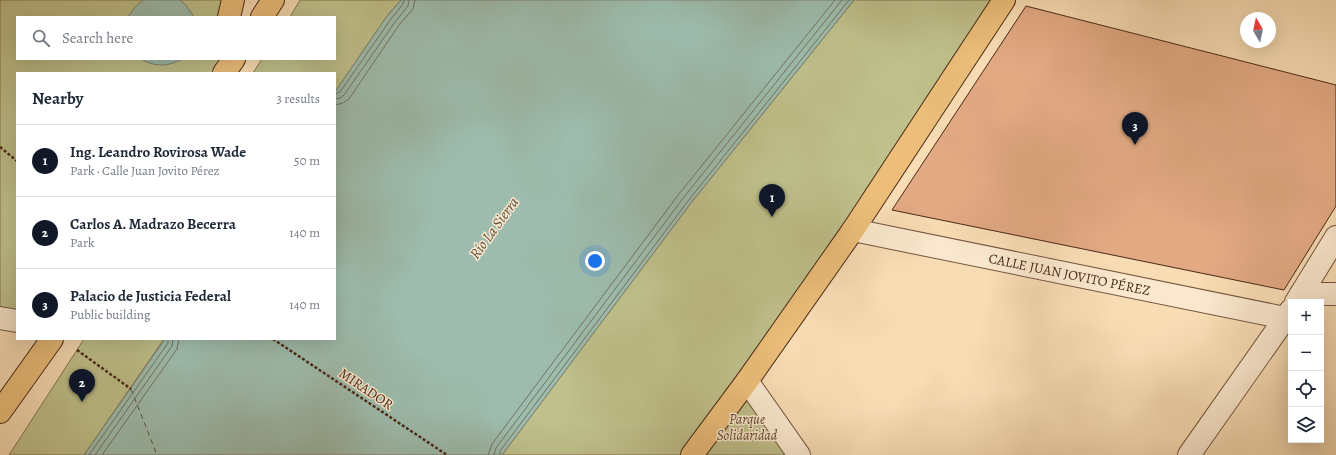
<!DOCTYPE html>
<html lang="en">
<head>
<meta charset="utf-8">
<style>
	body { margin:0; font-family:Alegreya,serif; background:#f6f6f7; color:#1f2937 }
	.controls { position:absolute; right:12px; bottom:12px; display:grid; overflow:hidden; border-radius:0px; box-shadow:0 4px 16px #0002 }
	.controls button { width:36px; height:36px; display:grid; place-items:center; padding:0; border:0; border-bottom:1px solid #e0e1e3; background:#fff; color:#1f2937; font:20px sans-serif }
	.compass { position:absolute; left:1240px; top:12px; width:36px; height:36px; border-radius:50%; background:#fff; box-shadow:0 4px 16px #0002; rotate:351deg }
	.you { position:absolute; left:595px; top:261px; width:14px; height:14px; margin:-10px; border:3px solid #fff; border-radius:50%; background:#1a73e8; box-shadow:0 0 0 6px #1a73e833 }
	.badge { display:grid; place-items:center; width:26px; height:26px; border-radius:50%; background:#111827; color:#fff; font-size:13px; font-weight:700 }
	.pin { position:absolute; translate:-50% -33px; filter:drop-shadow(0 1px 2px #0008) }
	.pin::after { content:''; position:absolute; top:21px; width:14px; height:12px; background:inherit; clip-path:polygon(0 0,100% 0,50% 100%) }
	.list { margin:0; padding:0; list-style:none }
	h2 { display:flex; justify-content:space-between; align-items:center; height:52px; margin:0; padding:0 16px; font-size:17px }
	h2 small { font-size:13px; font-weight:400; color:#747a83 }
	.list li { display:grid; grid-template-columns:26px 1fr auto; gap:12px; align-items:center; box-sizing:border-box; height:72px; padding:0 16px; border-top:1px solid #e0e1e3 }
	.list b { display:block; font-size:15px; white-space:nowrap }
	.list p { margin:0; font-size:13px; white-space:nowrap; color:#747a83 }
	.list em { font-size:13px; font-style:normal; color:#747a83 }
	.icon { flex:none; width:22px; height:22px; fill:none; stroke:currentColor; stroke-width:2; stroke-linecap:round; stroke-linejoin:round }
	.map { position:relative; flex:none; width:1336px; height:455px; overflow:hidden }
	.search { position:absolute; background:#fff; box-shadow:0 4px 16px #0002; left:16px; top:16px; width:320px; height:44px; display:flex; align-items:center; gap:10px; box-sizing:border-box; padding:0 14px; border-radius:0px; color:#747a83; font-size:15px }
	.panel { position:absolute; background:#fff; box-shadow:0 4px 16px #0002; left:16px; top:72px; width:320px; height:268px; border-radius:0px }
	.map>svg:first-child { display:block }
	.green { fill:#bfc08b; stroke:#847452 }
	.water { fill:#9dbcad; stroke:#7b8171 }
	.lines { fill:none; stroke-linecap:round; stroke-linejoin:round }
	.shore { stroke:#737262; stroke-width:1 }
	.ferry { stroke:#5e4e3d; stroke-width:1; stroke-dasharray:5 4; stroke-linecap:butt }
	.building { fill:#e2a983; stroke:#492918 }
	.minor-casing { stroke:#75563f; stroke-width:24 }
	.major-casing { stroke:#492918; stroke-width:24 }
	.path { stroke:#492918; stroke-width:2.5; stroke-dasharray:3 2; stroke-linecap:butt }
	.minor { stroke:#fae8ce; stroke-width:22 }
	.major { stroke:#ecbe7a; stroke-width:22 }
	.labels { text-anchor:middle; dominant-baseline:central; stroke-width:3; stroke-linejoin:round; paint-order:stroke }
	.street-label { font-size:14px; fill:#492918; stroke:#fae8ce }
	.park-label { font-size:14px; font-style:italic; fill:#61472f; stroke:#fae8ce }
	.water-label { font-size:15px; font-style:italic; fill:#5e4e3d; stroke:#fae8ce }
</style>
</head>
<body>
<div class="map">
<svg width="1336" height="455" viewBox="0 0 1336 455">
	<rect width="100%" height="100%" fill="#f8dcb4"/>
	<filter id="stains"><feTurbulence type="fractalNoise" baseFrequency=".005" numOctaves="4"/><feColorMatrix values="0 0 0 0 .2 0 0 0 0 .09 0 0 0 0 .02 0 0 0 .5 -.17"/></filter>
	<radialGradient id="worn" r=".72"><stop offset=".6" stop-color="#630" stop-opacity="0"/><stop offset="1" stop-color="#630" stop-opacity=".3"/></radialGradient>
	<!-- green -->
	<path class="green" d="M0,0H233L229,17H17V59H219L216,73H17V321L0,318Z
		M300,0H401L387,16L335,92V73H253L262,59H335V17H290Z
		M854,0H1004L747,380L799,455H502L691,203Z
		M84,339H164L84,455H9Z"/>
	<!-- water -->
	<path class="water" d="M143,0H180L186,5L194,17H128L135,7Z
		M401,0H854L691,203L502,455H84L165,339H335V92L387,16Z
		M141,59H182C168,67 154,67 141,59Z"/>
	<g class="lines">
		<!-- shore -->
		<path class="shore" d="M335,94L340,92L391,19L403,4L404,0
			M335,99L340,98L344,95L395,22L408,6L409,0
			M335,105L343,103L349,99L399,25L413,9L415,0
			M89,455L168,343V339
			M95,455L172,346L173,339
			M102,455L177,349L179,339
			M488,455L492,444L679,194L835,0
			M494,455L496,448L684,197L842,0
			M500,455V451L688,201L849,0"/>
		<!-- ferry -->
		<path class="ferry" d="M131,389L157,455"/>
	</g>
	<!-- building -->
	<path class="building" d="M1026,6L1336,85V206L1284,290L892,210Z"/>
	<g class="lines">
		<defs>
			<g id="minor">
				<path id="s1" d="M853,230L1285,318"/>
				<path d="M1301,294H1336"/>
				<path d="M1296,302L1336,237"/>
				<path d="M0,318L17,321"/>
				<path d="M747,381L799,455"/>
				<path d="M1189,455L1291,310"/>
			</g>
			<path id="major" d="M229,17L233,0
				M262,17L273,0
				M224,73L234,59
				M0,412L52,339
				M692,455L747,381L853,230L1004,0"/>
		</defs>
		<!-- minor casing -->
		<use href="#minor" class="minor-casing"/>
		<!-- major casing -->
		<use href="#major" class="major-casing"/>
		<!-- path -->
		<path class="path" d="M0,147L17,161
			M273,339L447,455
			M77,350L131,389"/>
		<!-- minor -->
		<use href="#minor" class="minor"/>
		<!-- major -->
		<use href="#major" class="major"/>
	</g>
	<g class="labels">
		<!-- street labels -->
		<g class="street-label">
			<text stroke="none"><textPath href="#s1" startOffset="221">CALLE JUAN JOVITO PÉREZ</textPath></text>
			<text transform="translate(366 389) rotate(34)">MIRADOR</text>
		</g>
		<!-- park labels -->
		<g class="park-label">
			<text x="747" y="419">Parque<tspan x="747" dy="16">Solidaridad</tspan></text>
		</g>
		<!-- water labels -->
		<g class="water-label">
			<text transform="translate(494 228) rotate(-54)">Río La Sierra</text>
		</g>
	</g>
	<rect width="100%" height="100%" filter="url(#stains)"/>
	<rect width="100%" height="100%" fill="url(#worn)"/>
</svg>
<div class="controls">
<button>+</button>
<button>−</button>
<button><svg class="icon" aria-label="locate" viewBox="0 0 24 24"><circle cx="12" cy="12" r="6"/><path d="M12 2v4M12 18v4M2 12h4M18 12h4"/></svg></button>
<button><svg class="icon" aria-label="layers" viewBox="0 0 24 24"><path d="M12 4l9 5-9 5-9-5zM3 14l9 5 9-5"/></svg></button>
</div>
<svg class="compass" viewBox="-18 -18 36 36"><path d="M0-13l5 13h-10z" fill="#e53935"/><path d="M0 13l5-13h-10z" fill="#747a83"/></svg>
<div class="you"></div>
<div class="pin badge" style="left:772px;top:217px">1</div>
<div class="pin badge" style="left:82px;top:402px">2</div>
<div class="pin badge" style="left:1135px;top:145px">3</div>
<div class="search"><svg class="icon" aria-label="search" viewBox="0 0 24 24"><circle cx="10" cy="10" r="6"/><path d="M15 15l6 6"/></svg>Search here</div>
<section class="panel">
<h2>Nearby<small>3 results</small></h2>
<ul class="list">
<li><span class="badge">1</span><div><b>Ing. Leandro Rovirosa Wade</b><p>Park · Calle Juan Jovito Pérez</p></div><em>50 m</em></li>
<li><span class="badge">2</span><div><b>Carlos A. Madrazo Becerra</b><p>Park</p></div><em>140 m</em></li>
<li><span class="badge">3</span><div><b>Palacio de Justicia Federal</b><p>Public building</p></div><em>140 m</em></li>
</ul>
</section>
</div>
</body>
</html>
